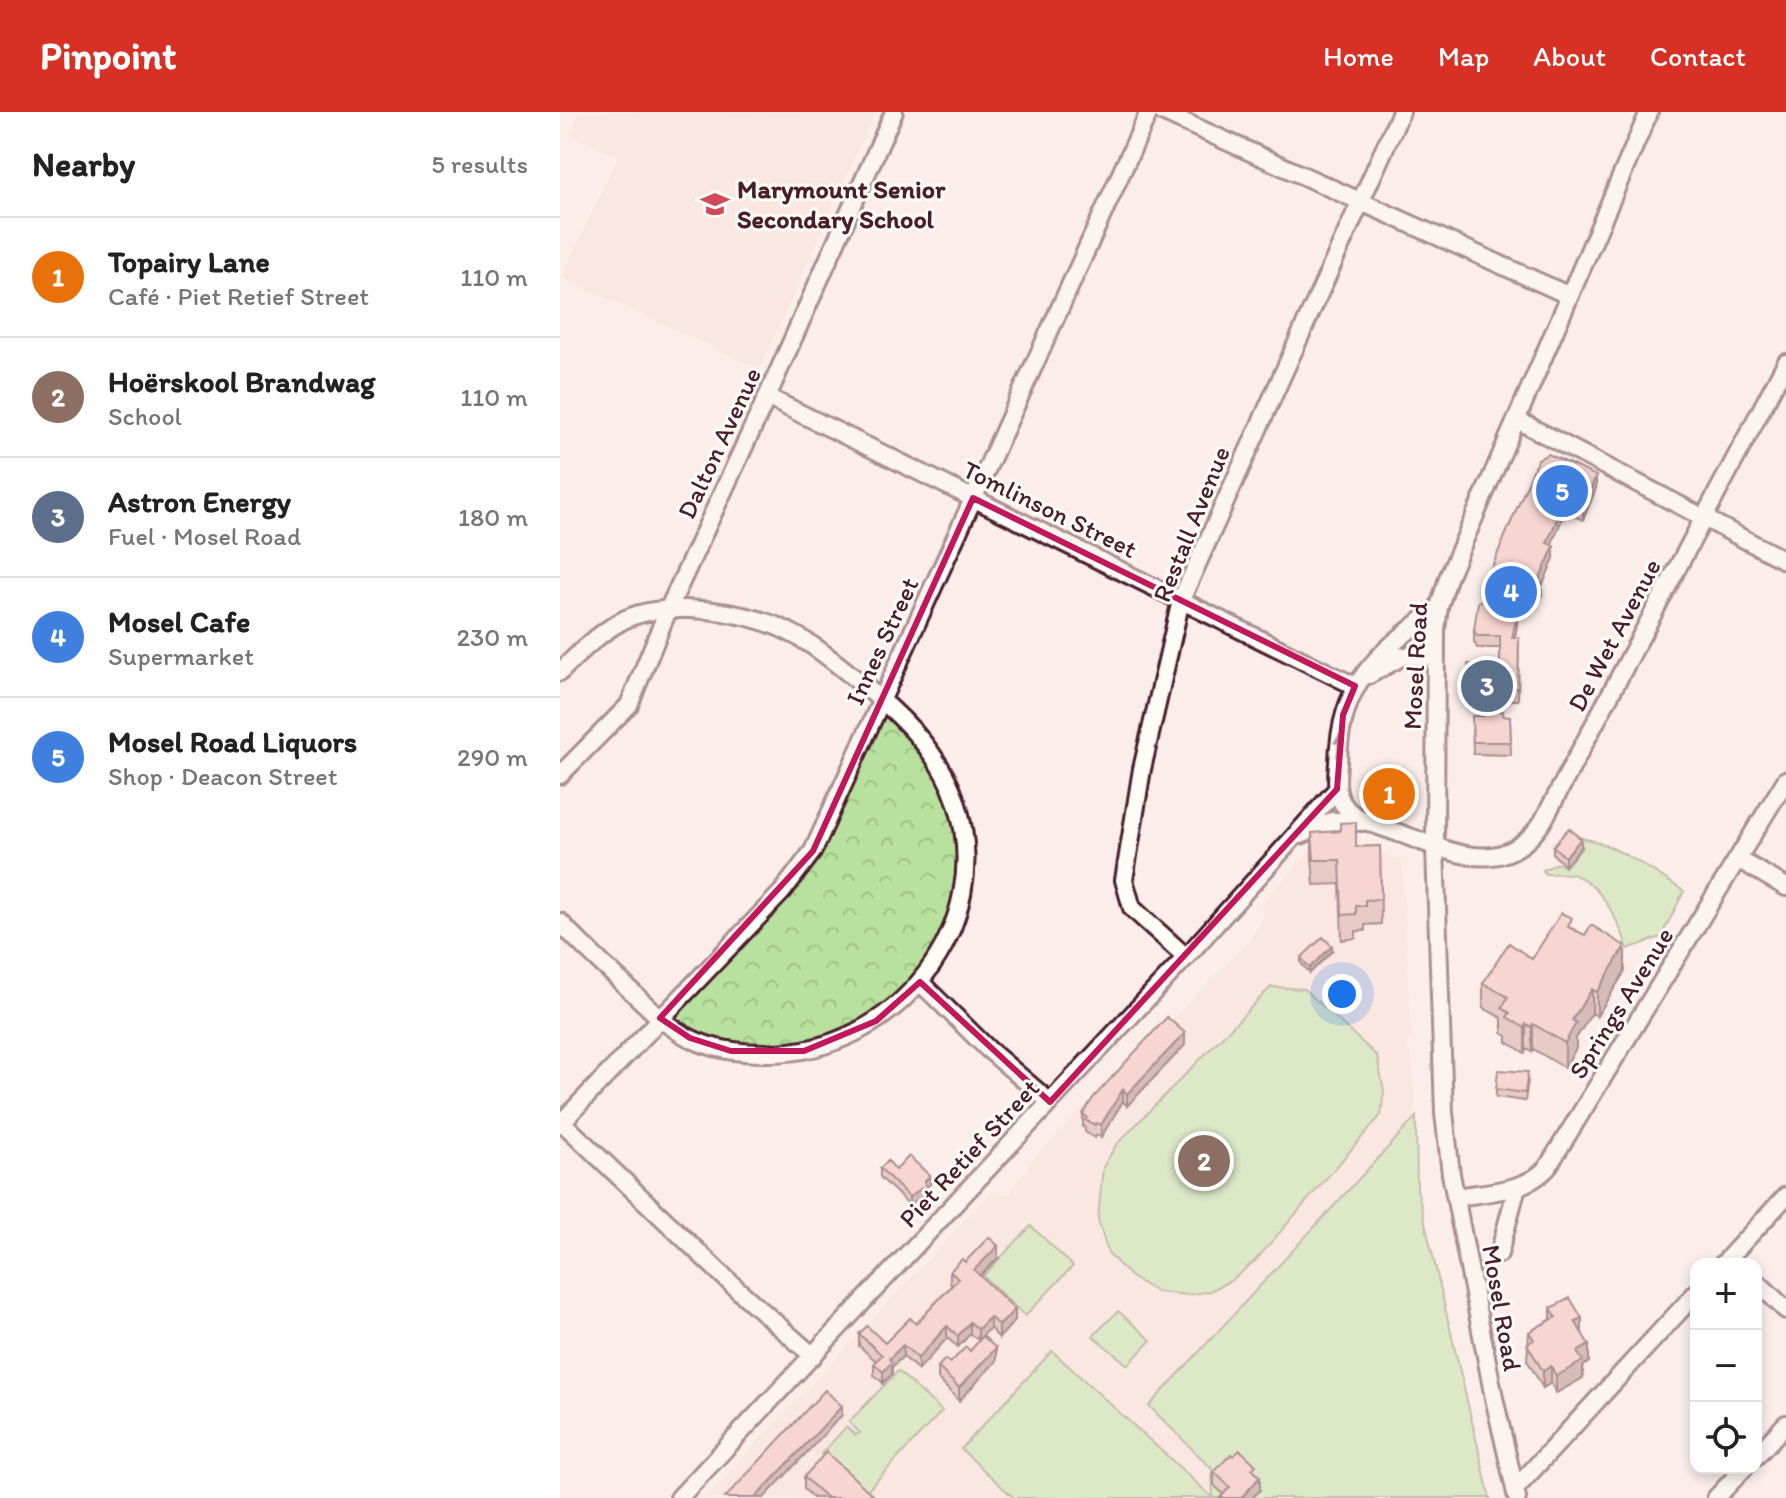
<!DOCTYPE html>
<html lang="en">
<head>
<meta charset="utf-8">
<style>
	body { margin:0; font-family:Itim,sans-serif; background:#f6f6f6; color:#222 }
	.controls { position:absolute; right:24px; bottom:24px; display:grid; overflow:hidden; border-radius:16px; box-shadow:0 4px 12px #0003 }
	.controls button { width:72px; height:72px; display:grid; place-items:center; padding:0; border:0; border-bottom:2px solid #e0e0e0; background:#fff; color:#222; font:40px sans-serif }
	.you { position:absolute; left:782px; top:882px; width:28px; height:28px; margin:-20px; border:6px solid #fff; border-radius:50%; background:#1a73e8; box-shadow:0 0 0 12px #1a73e833 }
	.badge { display:grid; place-items:center; width:52px; height:52px; border-radius:50%; background:#d93025; color:#fff; font-size:26px; font-weight:700 }
	.pin { position:absolute; translate:-50% -50%; border:4px solid #fff; box-shadow:0 2px 8px #0006 }
	.list { margin:0; padding:0; list-style:none }
	h2 { display:flex; justify-content:space-between; align-items:center; height:104px; margin:0; padding:0 32px; font-size:34px }
	h2 small { font-size:26px; font-weight:400; color:#767676 }
	.list li { display:grid; grid-template-columns:52px 1fr auto; gap:24px; align-items:center; box-sizing:border-box; height:120px; padding:0 32px; border-top:2px solid #e0e0e0 }
	.list b { display:block; font-size:30px; white-space:nowrap }
	.list p { margin:0; font-size:26px; white-space:nowrap; color:#767676 }
	.list em { font-size:26px; font-style:normal; color:#767676 }
	.icon { flex:none; width:44px; height:44px; fill:none; stroke:currentColor; stroke-width:2; stroke-linecap:round; stroke-linejoin:round }
	.map { position:relative; flex:none; width:1226px; height:1386px; overflow:hidden }
	header { display:flex; align-items:center; gap:48px; box-sizing:border-box; height:112px; padding:0 40px; background:#d93025; color:#fff }
	header strong { font-size:38px }
	nav { display:flex; gap:44px; margin-inline-start:auto; font-size:28px }
	main { display:flex }
	aside { flex:1; background:#fff }
	.map>svg:first-child { display:block }
	.built { fill:#f8ddda }
	.grass { fill:#b8e19d; stroke:#818064; stroke-width:2 }
	.forest { fill:url(#forest-crowns); stroke:#818064; stroke-width:2 }
	.lines { fill:none; stroke-linecap:round; stroke-linejoin:round }
	.minor-casing { stroke:#4a1f2b; stroke-width:22 }
	.minor { stroke:#fdfcf7; stroke-width:16 }
	.wall { fill:#d09d9b; stroke:#4a1f2b; stroke-width:2 }
	.shaded-wall { fill:#a97f7e; stroke:#4a1f2b; stroke-width:2 }
	.building { fill:#f2b6b4; stroke:#4a1f2b; stroke-width:2 }
	.oneway { fill:#ac999b }
	.marked { fill:none; stroke:#c2185b; stroke-width:6; stroke-linejoin:round }
	.labels { text-anchor:middle; dominant-baseline:central; stroke-width:6; stroke-linejoin:round; paint-order:stroke }
	.poi-label { font-size:26px; font-weight:bold; fill:#4a1f2b; stroke:#fdfcf7; text-anchor:start }
	.street-label { font-size:26px; fill:#4a1f2b; stroke:#fdfcf7 }
</style>
</head>
<body>
<header>
<strong>Pinpoint</strong>
<nav><a>Home</a><a>Map</a><a>About</a><a>Contact</a></nav>
</header>
<main>
<aside>
<h2>Nearby<small>5 results</small></h2>
<ul class="list">
<li><span class="badge" style="background:#e8710a">1</span><div><b>Topairy Lane</b><p>Café · Piet Retief Street</p></div><em>110 m</em></li>
<li><span class="badge" style="background:#8d6e63">2</span><div><b>Hoërskool Brandwag</b><p>School</p></div><em>110 m</em></li>
<li><span class="badge" style="background:#5c6f8a">3</span><div><b>Astron Energy</b><p>Fuel · Mosel Road</p></div><em>180 m</em></li>
<li><span class="badge" style="background:#3f7fe0">4</span><div><b>Mosel Cafe</b><p>Supermarket</p></div><em>230 m</em></li>
<li><span class="badge" style="background:#3f7fe0">5</span><div><b>Mosel Road Liquors</b><p>Shop · Deacon Street</p></div><em>290 m</em></li>
</ul>
</aside>
<div class="map">
<svg width="1226" height="1386" viewBox="0 0 1226 1386">
	<defs>
		<pattern id="forest-crowns" width="20" height="18" patternUnits="userSpaceOnUse" patternTransform="scale(2)"><rect width="20" height="18" fill="#b8e19d"/><path d="M2 6a3 3 0 1 1 6 0M12 15a3 3 0 1 1 6 0" fill="none" stroke="#a0c187"/></pattern>
	</defs>
	<rect width="100%" height="100%" fill="#fbeeea"/>
	<filter id="ink" filterUnits="userSpaceOnUse"><feTurbulence type="fractalNoise" baseFrequency=".0125" numOctaves="2"/><feDisplacementMap in="SourceGraphic" scale="16" xChannelSelector="R" yChannelSelector="G"/><feConvolveMatrix kernelMatrix="1 2 1 2 8 2 1 2 1" color-interpolation-filters="sRGB"/></filter>
	<g filter="url(#ink)">
		<!-- built -->
		<path class="built" d="M20,0H315L200,257L1,166L58,44L10,23Z
			M768,720L842,748L851,926L847,930L848,938L851,941L856,1005L589,1294L652,1357L653,1386H145L430,1081L450,1082L461,1063L468,1058L467,1053L688,830L703,806L700,793Z"/>
		<!-- grass -->
		<path class="grass" d="M1012,725C1048,726 1094,760 1124,779L1101,825L1068,837C1059,810 1041,770 1011,762C1003,761 993,762 985,762L983,758L997,751L1005,755L1023,735Z
			M711,875L744,877L817,944L824,979L821,1003L696,1148L672,1168L650,1179L629,1183L597,1180L571,1165L548,1141L538,1108L543,1055L556,1033Z
			M856,1005L857,1077L930,1386H653L652,1357L589,1294Z
			M471,1114L513,1154L465,1204L423,1164Z
			M558,1199L591,1228L568,1253L533,1224Z
			M492,1239L652,1385V1386H454L401,1337Z
			M338,1259L382,1299L305,1381L261,1342L286,1315L295,1323L300,1321L289,1310Z"/>
		<!-- forest -->
		<path class="forest" d="M323,590L361,633L395,690L411,748L398,799L340,897L229,942L173,943L96,914L245,759Z"/>
		<g class="lines">
			<defs>
				<path id="minor" d="M602,0L1010,184
					M207,285L795,574
					M957,308L1226,449
					M879,495C818,542 780,568 778,651C777,665 775,680 783,692C793,708 820,714 836,720C890,739 944,769 983,709L1226,251
					M0,560C18,542 38,522 60,510C96,489 164,497 202,509C242,521 271,547 303,573C342,603 380,641 396,689C438,814 335,943 206,941C181,941 153,938 130,926C107,915 88,895 69,877C46,855 22,834 0,810
					M809,563L843,544L876,545
					M0,663L69,593L108,498L207,285L334,0
					M741,723L772,709L803,710
					M1178,747L1226,775
					M626,845L572,796L564,768L582,657L621,488L841,0
					M360,870L428,937L490,990
					M2,1010L177,1177L253,1244
					M0,1012L222,780L253,739L589,0
					M896,1085C926,1080 965,1080 987,1056L1226,668
					M939,1142L957,1075
					M1163,1152L1226,1084
					M1196,1169L1226,1198
					M1196,1344L1226,1312
					M955,1377L1136,1181
					M119,1386L626,845L777,677
					M957,1386L934,1286L891,1062L884,1001L875,736L876,517L879,495L888,466L1089,0
					M1156,1386L1184,1356"/>
			</defs>
			<!-- minor casing -->
			<use href="#minor" class="minor-casing"/>
			<!-- minor -->
			<use href="#minor" class="minor"/>
		</g>
		<!-- wall -->
		<path class="wall" d="M978,347L1036,376L1023,408L1005,400L991,433L994,446L982,474V483L975,497L967,494L966,497L963,496L957,508L955,526H959L958,588H940V584H908V552H940V536H917L914,530V518L923,488V476Z
			M912,604L950,605L951,643L913,642Z
			M810,666H851V689L810,691Z
			M752,721L796,735L820,734L821,812L805,813V819H796V826L782,828L780,772L754,773L752,746Z
			M993,734L1021,735L1005,754L993,742Z
			M1012,816L1065,859L1037,904L1032,901L1016,926V936L1005,956L973,937L972,940L966,937L965,941L947,930V924L942,921V906L923,896V871L972,847Z
			M772,839L750,861L741,851V846Z
			M625,933L567,994L563,989L541,1025L536,1023L535,1026L525,1020V1016L523,1015V1002Z
			M968,969L965,989L936,985V977Z
			M320,1056L336,1058L370,1072L365,1076V1082L349,1093L320,1065Z
			M438,1146L420,1164L455,1208L439,1226L430,1216L418,1228L410,1222L398,1235L387,1226L358,1258L343,1244L332,1255V1262L323,1271L314,1263V1251L316,1249L299,1234V1222L325,1231L356,1212L392,1173L390,1171V1159L405,1150Z
			M991,1196L1022,1221L1029,1250L1023,1254V1266L996,1281L991,1271L983,1276L967,1248L969,1220L991,1207Z
			M410,1239L436,1249L399,1289L378,1267V1255L390,1251Z
			M654,1360L696,1361L700,1378L692,1386H660L663,1382L654,1373Z
			M244,1365L316,1386H253L244,1377Z"/>
		<!-- shaded-wall -->
		<path class="shaded-wall" d="M1036,364V376L1023,408V396Z
			M1005,388V400L987,443V431Z
			M994,434V446L982,474V483L975,497V485L979,469Z
			M963,484V496L957,508V515L952,538L954,502Z
			M1021,727V735L1005,754V745Z
			M772,834V839L750,861V856Z
			M1065,834V859L1037,904V880Z
			M1032,877V901L1016,926V936L1005,956V931L1012,908Z
			M966,912V937L965,941V916Z
			M973,912V937L972,940V915Z
			M625,921V933L567,994V982Z
			M563,977V989L541,1025V1013Z
			M370,1064V1072L365,1076V1082L349,1093V1085Z
			M438,1134V1146L414,1170V1158Z
			M455,1197V1208L439,1226V1214Z
			M430,1205V1216L418,1228V1217Z
			M1022,1206V1222L1015,1209Z
			M410,1210V1222L398,1235V1224Z
			M387,1214V1226L358,1258V1246Z
			M343,1233V1244L332,1255V1262L323,1271V1260L329,1247Z
			M1029,1233V1250L1023,1254V1266L996,1281V1264L1017,1240Z
			M436,1236V1249L399,1289V1276Z
			M991,1254V1271L983,1276V1259Z
			M282,1294V1303L204,1386H195Z
			M700,1365V1378L692,1386H681Z"/>
		<!-- building -->
		<path class="building" d="M988,342L1036,364L1023,396L1005,388L987,431L994,434L979,469L982,471L975,485L967,482L966,485L963,484L954,502L957,503L952,526H959L958,576H940V572H908V552H940V524H917L914,518L918,490L936,482L923,476L978,347Z
			M943,599V604L950,605L951,630H913L912,604H924V600Z
			M810,666H851V680L810,682Z
			M796,710V735L820,734L821,787L805,788V794H796V802L782,803L780,748H754L752,721L780,719V711Z
			M1009,716L1021,727L1005,745L993,734Z
			M1001,801L1012,806L1008,815L1025,823L1031,813L1065,834L1037,880L1032,877L1012,908L1016,911L1005,931L973,912L972,915L966,912L965,916L947,905L950,901L942,896L948,885L923,871L949,831L972,847Z
			M763,825L772,834L750,856L741,846Z
			M607,905L625,921L567,982L563,977L541,1013L536,1011L535,1013L525,1008L527,1005L523,1002L533,986Z
			M938,958L968,960L965,981L936,977Z
			M349,1044L370,1064L365,1068V1074L349,1085L320,1056L328,1049L336,1058Z
			M429,1125L438,1134L414,1158L455,1197L439,1214L430,1205L418,1217L410,1210L398,1224L387,1214L358,1246L343,1233L329,1247L332,1250L323,1260L314,1251L322,1243L299,1222L307,1214L325,1231L350,1206L356,1212L398,1167L390,1159L402,1147L405,1150Z
			M1010,1186L1022,1206L1015,1209L1029,1233L1017,1240L1023,1249L996,1264L991,1254L983,1259L967,1232L974,1228L969,1220L996,1205L991,1196Z
			M423,1224L436,1236L399,1276L378,1255L385,1247L390,1251L406,1235L410,1239Z
			M265,1278L282,1294L195,1386H165Z
			M680,1338L696,1353L692,1357L700,1365L681,1386H660L670,1375L654,1360L671,1342L673,1344Z
			M266,1340L316,1386H267L244,1365Z"/>
		<!-- one-way arrows -->
		<defs><path id="oneway-solid" d="M-6-.8H1V-3.2L6.5 0L1 3.2V.8H-6Z" transform="scale(2)"/></defs>
		<use class="oneway" href="#oneway-solid" transform="translate(779 634) rotate(-84)"/>
	</g>
	<!-- marked area -->
	<path d="M0 0H1226V1386H0ZM413,386L795,574L783,603L777,677L490,990L360,870L316,909L244,939H171L130,926L100,906L253,739Z" fill="#fbeeea" fill-opacity=".55" fill-rule="evenodd"/>
	<path class="marked" d="M413,386L795,574L783,603L777,677L490,990L360,870L316,909L244,939H171L130,926L100,906L253,739Z"/>
	<!-- icons -->
	<defs>
		<symbol id="school-bare" viewBox="-9 -9 18 18"><path d="M0-5L7-2L0 1L-7-2ZM-4 1L0 2.5L4 1V4Q0 6-4 4Z" fill="#d1495b" stroke="#fdfcf7" stroke-width="2.5" paint-order="stroke"/></symbol>
	</defs>
	<g fill-rule="evenodd">
		<use href="#school-bare" x="135" y="72" width="40" height="40"/>
	</g>
	<g class="labels">
		<!-- poi labels -->
		<g class="poi-label">
			<text x="177" y="77">Marymount Senior<tspan x="177" dy="30">Secondary School</tspan></text>
		</g>
		<!-- street labels -->
		<g class="street-label">
			<text transform="translate(159 331) rotate(-65)">Dalton Avenue</text>
			<text transform="translate(490 397) rotate(26)">Tomlinson Street</text>
			<text transform="translate(631 412) rotate(-68)">Restall Avenue</text>
			<text transform="translate(1054 523) rotate(-62)">De Wet Avenue</text>
			<text transform="translate(322 529) rotate(-65)">Innes Street</text>
			<text transform="translate(855 554) rotate(-87)">Mosel Road</text>
			<text transform="translate(1061 891) rotate(-58)">Springs Avenue</text>
			<text transform="translate(409 1041) rotate(-47)">Piet Retief Street</text>
			<text transform="translate(942 1196) rotate(80)">Mosel Road</text>
		</g>
	</g>
</svg>
<div class="controls">
<button>+</button>
<button>−</button>
<button><svg class="icon" aria-label="locate" viewBox="0 0 24 24"><circle cx="12" cy="12" r="6"/><path d="M12 2v4M12 18v4M2 12h4M18 12h4"/></svg></button>
</div>
<div class="you"></div>
<div class="pin badge" style="left:829px;top:682px;background:#e8710a">1</div>
<div class="pin badge" style="left:644px;top:1049px;background:#8d6e63">2</div>
<div class="pin badge" style="left:927px;top:574px;background:#5c6f8a">3</div>
<div class="pin badge" style="left:951px;top:480px;background:#3f7fe0">4</div>
<div class="pin badge" style="left:1002px;top:379px;background:#3f7fe0">5</div>
</div>
</main>
</body>
</html>
